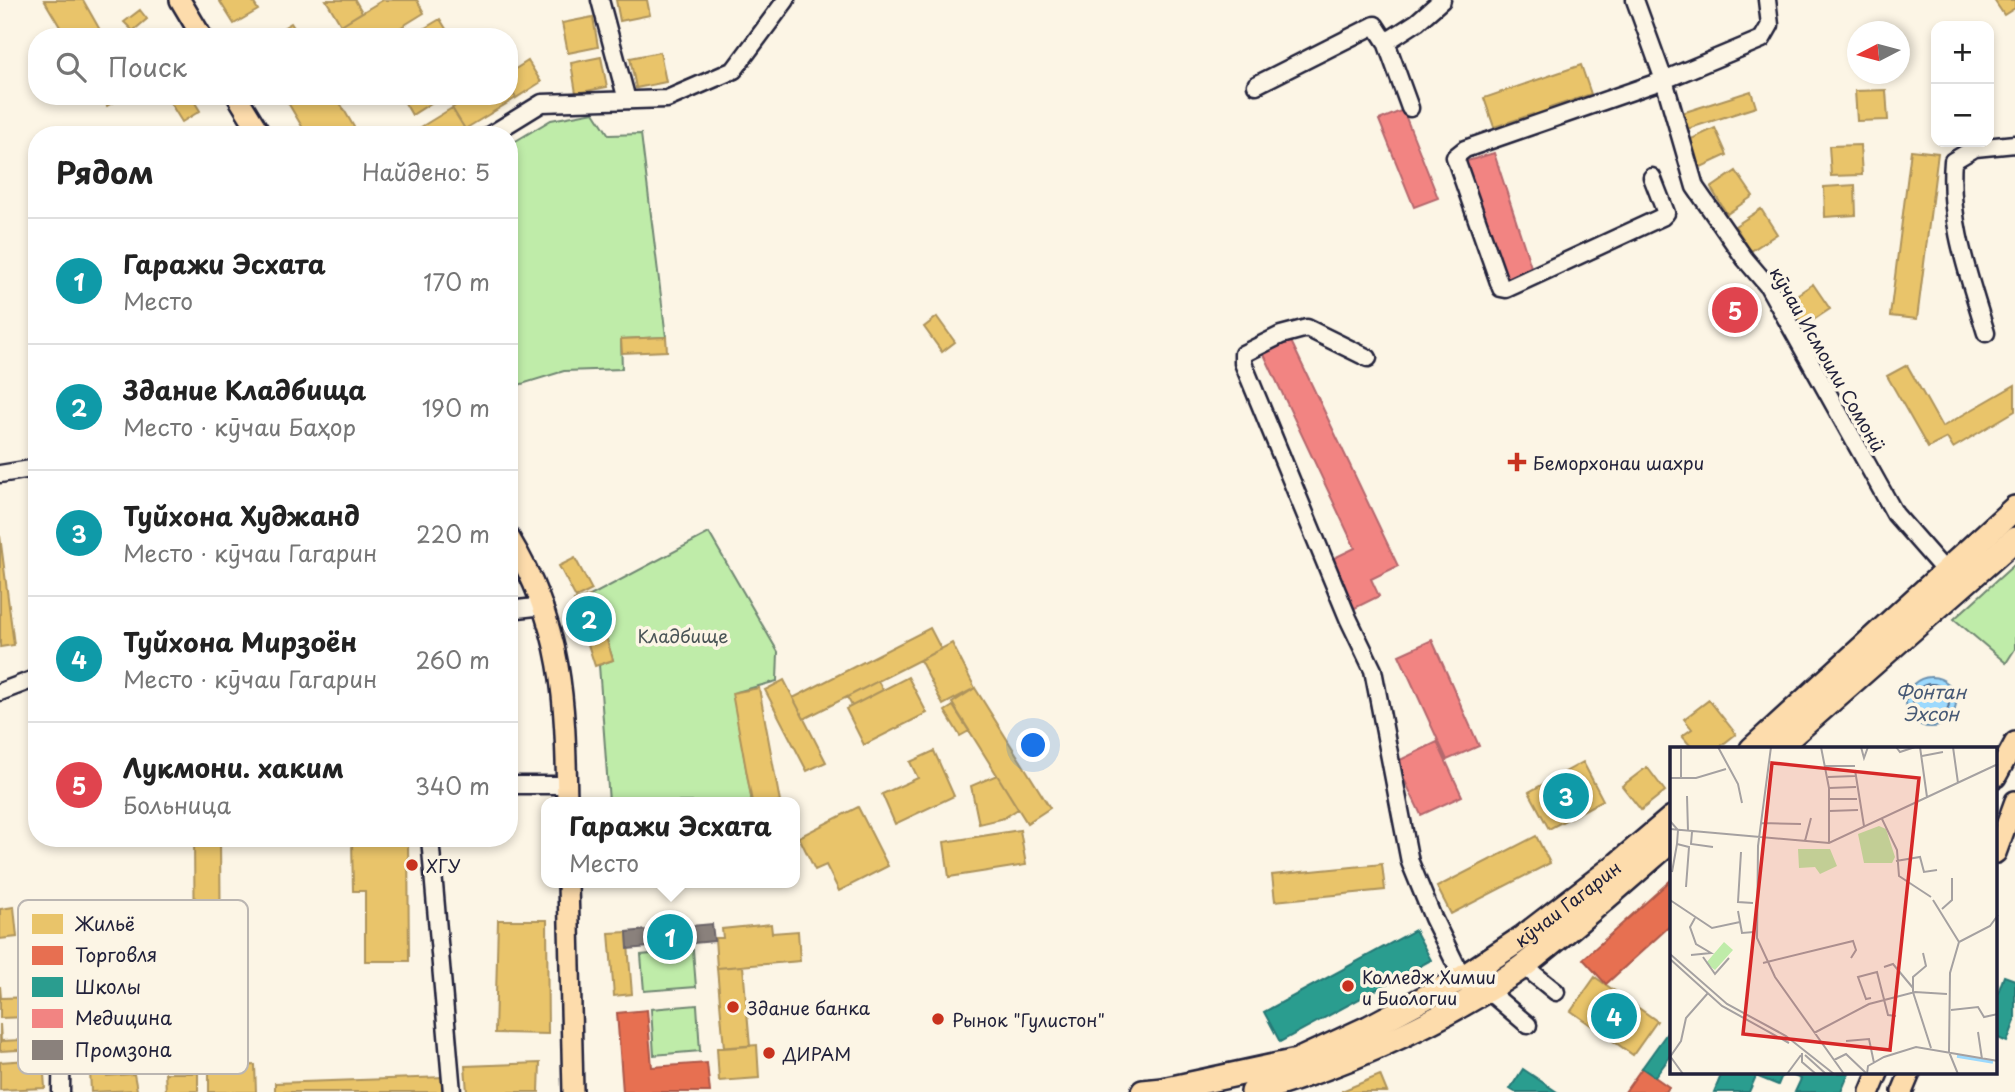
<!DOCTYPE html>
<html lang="ru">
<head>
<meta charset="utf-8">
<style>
	body { margin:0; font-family:"Playpen Sans",sans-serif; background:#f6f6f6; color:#222 }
	.controls { position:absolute; right:21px; top:21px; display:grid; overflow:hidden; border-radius:14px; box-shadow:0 4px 10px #0003 }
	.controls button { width:63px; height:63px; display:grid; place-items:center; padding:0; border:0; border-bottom:2px solid #e0e0e0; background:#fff; color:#222; font:35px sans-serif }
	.compass { position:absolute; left:1847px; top:21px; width:63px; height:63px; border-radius:50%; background:#fff; box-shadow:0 4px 10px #0003; rotate:264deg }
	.you { position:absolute; left:1034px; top:746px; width:24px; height:24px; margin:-18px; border:5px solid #fff; border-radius:50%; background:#1a73e8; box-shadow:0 0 0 10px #1a73e833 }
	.badge { display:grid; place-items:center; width:46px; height:46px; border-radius:50%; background:#7c3aed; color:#fff; font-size:23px; font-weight:700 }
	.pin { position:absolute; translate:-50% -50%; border:4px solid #fff; box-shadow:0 2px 7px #0006 }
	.popup { position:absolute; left:541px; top:797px; width:259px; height:91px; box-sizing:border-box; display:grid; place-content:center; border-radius:14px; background:#fff; filter:drop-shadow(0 2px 5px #0005); font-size:23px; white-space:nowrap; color:#767676 }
	.popup b { font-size:26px; color:#222 }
	.popup::after { content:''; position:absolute; left:50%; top:100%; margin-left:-14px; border:14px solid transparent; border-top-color:#fff }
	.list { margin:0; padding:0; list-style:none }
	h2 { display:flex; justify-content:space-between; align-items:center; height:91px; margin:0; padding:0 28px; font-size:30px }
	h2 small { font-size:23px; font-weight:400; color:#767676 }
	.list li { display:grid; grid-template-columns:46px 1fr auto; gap:21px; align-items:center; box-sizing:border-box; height:126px; padding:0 28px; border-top:2px solid #e0e0e0 }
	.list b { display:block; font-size:26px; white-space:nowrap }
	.list p { margin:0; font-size:23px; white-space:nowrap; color:#767676 }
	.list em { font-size:23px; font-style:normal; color:#767676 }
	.icon { flex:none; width:38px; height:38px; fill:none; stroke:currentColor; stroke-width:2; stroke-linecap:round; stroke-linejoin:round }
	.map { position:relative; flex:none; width:2015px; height:1092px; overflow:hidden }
	.search { position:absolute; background:#fff; box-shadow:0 4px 10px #0003; left:28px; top:28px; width:490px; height:77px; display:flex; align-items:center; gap:18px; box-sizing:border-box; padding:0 24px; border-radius:28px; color:#767676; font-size:26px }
	.panel { position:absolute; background:#fff; box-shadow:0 4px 10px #0003; left:28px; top:126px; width:490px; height:721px; border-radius:28px }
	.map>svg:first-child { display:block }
	.green { fill:#bfeca9; stroke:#708772; stroke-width:2 }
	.water { fill:#9cd9fd; stroke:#6b90af; stroke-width:2 }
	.homes { fill:#e9c46a; stroke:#ad935c; stroke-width:2 }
	.shops { fill:#e76f51; stroke:#ac584a; stroke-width:2 }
	.schools { fill:#2a9d8f; stroke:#287876; stroke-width:2 }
	.health { fill:#f28482; stroke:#b4676d; stroke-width:2 }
	.industry { fill:#8a817c; stroke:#6b6468; stroke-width:2 }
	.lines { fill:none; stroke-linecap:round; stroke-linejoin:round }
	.shore { stroke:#536b89; stroke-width:2 }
	.minor-casing { stroke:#22223b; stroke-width:21 }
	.major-casing { stroke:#22223b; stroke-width:24 }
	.highway-casing { stroke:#22223b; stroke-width:28 }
	.minor { stroke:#fcf5e5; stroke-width:16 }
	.major { stroke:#fddcac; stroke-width:19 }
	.highway { stroke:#fddcac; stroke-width:23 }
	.poi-dot { fill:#c8321e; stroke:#fcf5e5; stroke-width:2.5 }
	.labels { text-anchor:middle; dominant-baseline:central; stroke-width:7; stroke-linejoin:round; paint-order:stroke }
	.street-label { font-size:18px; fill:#22223b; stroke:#fcf5e5 }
	.poi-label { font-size:18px; fill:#22223b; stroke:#fcf5e5; text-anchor:start }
	.park-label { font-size:18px; fill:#495456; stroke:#fcf5e5 }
	.water-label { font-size:19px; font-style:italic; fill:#475975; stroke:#fcf5e5 }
	.inset-river { fill:none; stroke:#9cd9fd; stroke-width:3.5 }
	.inset-road { fill:none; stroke:#a5a1a1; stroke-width:2 }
	.view { fill:#d62828; fill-opacity:0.15; stroke:#d62828; stroke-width:3.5 }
	.inset-edge { fill:none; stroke:#22223b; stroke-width:3.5 }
	.key { fill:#fcf5e5; stroke:#bbb6b2; stroke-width:2 }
	.key-label { font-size:19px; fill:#22223b }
</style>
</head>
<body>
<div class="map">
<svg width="2015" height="1092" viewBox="0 0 2015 1092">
	<rect width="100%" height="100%" fill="#fcf5e5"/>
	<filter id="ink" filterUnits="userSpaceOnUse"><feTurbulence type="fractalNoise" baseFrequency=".0143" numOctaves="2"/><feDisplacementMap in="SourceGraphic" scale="14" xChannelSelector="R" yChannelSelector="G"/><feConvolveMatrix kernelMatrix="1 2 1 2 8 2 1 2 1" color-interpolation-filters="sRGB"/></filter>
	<g filter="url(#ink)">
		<!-- green -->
		<path class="green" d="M594,112L609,135L641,134L666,337L621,339L622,369L564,371L509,388V145L551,120Z
			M709,533L778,652L777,681L733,693L752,802H609L599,665L613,660L606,638H603L590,596Z
			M2015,564V649L2006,663L1954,619Z
			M693,950L696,987L644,991L641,955Z
			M697,1005L700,1051L654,1055L651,1009Z"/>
		<!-- water -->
		<path class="water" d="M1906 702a25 25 0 1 1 50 0a25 25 0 1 1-50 0Z"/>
		<!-- homes -->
		<path class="homes" d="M44,0H83L104,37H66Z
			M219,0H252L258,10L234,24Z
			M326,0H355L362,12L341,25Z
			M383,0H417L424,13L385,37H348L341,25Z
			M616,0H647L650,15L620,21Z
			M1994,0H2015V8L2004,15Z
			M140,10L147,19L133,31L124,22Z
			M593,17L598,47L568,53L562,23Z
			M440,19L451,37H410Z
			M291,23L300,37H268Z
			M660,52L666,82L636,88L630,58Z
			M601,57L607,87L576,93L571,63Z
			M528,61L541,82L516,98L509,87V73Z
			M1581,65L1591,94L1549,108L1553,118L1537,123L1533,114L1494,127L1484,98Z
			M509,87L516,98L465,129L452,108L471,96H509Z
			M1886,90L1888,120L1857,121L1855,91Z
			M1751,91L1756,107L1684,130L1679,114Z
			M101,96H124L107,106Z
			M166,96H191L200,111L182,122Z
			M284,96H336L358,134L307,135Z
			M401,96H442L412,115Z
			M452,108L465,129L456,135H408Z
			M1715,128L1727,155L1699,168L1687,141Z
			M1860,145L1862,175L1831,176L1829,146Z
			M1911,150L1938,153L1917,319L1890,316Z
			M1736,171L1753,196L1727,214L1711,188Z
			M1855,185L1856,215L1825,217L1824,187Z
			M1761,209L1777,234L1751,251L1735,226Z
			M1813,284L1830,309L1804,326L1788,301Z
			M937,317L955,342L942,352L924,327Z
			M666,337L667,351L622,353L621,339Z
			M1907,365L1942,427L2015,385V411L1953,448L1947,438L1928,448L1887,376Z
			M0,536L14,645L0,647Z
			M575,558L592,590L576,598L559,566Z
			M590,596L603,638L606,637L613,660L595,666L574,601Z
			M930,628L941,649L804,719L793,698Z
			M952,643L975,688L943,705L920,660Z
			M908,677L927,713L864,745L846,709Z
			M509,680L512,770H509Z
			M784,680L826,762L807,771L765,690Z
			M878,681L883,690L852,706L847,697Z
			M759,688L780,802H752L732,693Z
			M975,688L1050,808L1027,823L952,703Z
			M1709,700L1736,734L1717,749H1693L1682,736L1692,729L1684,719Z
			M953,706L969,731L960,736L945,711Z
			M934,751L954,796L895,824L882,794L918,778L910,762Z
			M1583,762L1603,800L1549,829L1529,792Z
			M1647,767L1665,791L1641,810L1622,786Z
			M997,775L1018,809L1004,818L979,824L971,786Z
			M858,807L888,866L839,891L826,865L815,870L799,837Z
			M1020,830L1026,865L949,877L944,842Z
			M1536,836L1550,863L1451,914L1437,887Z
			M194,838H220L221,963L195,964Z
			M365,838H408L409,961H365V891H353L352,840L365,841Z
			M1382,864L1385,890L1275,901L1272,875Z
			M14,907L17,937L0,939V909Z
			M32,909H55L57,944H34Z
			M498,920H547L548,1034L495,1033Z
			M771,924L772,933L798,931L800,961L717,968L715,938H723L722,929Z
			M627,932L632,994L614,996L609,933Z
			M743,966L750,1046L724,1048L717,968Z
			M56,967L58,1016L0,1018V986L1,998L34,997L33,969Z
			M1595,977L1657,1021L1633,1055L1571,1011Z
			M123,984L124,1008L92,1009L91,986Z
			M166,1011L202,1015L198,1040L163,1036Z
			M57,1020V1048L0,1051V1024L1,1041L43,1039L42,1022Z
			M133,1023L136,1043L108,1047L107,1076L134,1074L137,1090L91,1092L88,1028Z
			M757,1045L759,1078L719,1081L717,1048Z
			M43,1059L45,1088L0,1090V1062Z
			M540,1063L539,1092H467L465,1066Z
			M255,1065L256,1092H209V1067Z
			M165,1073H198V1091L166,1092Z
			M1380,1075L1387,1092H1342V1091Z
			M444,1077V1092H275V1083Z"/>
		<!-- shops -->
		<path class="shops" d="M1672,879V924L1606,984L1583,959Z
			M647,1010L652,1067L707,1063L710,1092H623L617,1013Z
			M1642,1068L1669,1087L1666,1092H1625Z"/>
		<!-- schools -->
		<path class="schools" d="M1415,930L1431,960L1280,1042L1264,1012Z
			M2004,976L2015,980V1021L2007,1042L1996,1037V998Z
			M1672,1026V1054L1655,1077L1642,1068Z
			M1523,1069L1557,1092H1515L1510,1089Z
			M1722,1073H1783L1778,1085L1756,1076L1749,1092H1714Z
			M1787,1073H1849L1841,1092H1795L1801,1079Z"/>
		<!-- health -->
		<path class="health" d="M1403,110L1438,198L1414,207L1379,120Z
			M1494,153L1533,273L1503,283L1464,162Z
			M1288,335L1398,566L1371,579L1379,596L1351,610L1328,561L1355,548L1261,348Z
			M1432,640L1479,746L1447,760L1399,655Z
			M1437,742L1462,796L1421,815L1396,762Z"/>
		<!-- industry -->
		<path class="industry" d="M712,924L714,941L628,949L627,932Z"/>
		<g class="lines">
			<!-- shore -->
			<path class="shore" d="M1913 702a18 18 0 1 1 36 0a18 18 0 1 1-36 0Z"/>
			<defs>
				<path id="minor" d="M600,0L627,100
					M1635,0L1664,80L1695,187L1745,259L1768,286L1895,514L1951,578
					M1256,85L1375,25L1386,42
					M1410,108L1386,42L1417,22L1442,0
					M490,135L542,103L667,99L734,70L786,0
					M1652,177L1666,213L1662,217L1506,289L1501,288L1455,157L1465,149L1664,80L1762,39L1770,25L1767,0
					M1986,333C1969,276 1948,221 1953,161L1975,148L2015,144
					M1368,358L1307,328L1281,335L1243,354V363L1348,618L1373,670L1410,862L1433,918L1466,985
					M0,474L37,468
					M509,610L544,606
					M0,692L37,678
					M509,785H566
					M430,838L452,1092
					M1524,966L1556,992
					M1487,990L1528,1025
					M61,1092L63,961"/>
				<path id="major" d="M180,0L202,37
					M237,96L261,135
					M509,537C564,627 565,701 567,802
					M1996,777L2015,742
					M1996,853L2015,801
					M568,883L573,1092
					M1870,1092L1878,1073
					M1902,1092L1910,1073"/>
				<g id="highway">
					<path d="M1752,749L2015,508"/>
					<path d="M1776,749L2015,539"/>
					<path id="s1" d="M1143,1092L1163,1090L1297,1061L1368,1028L1462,978L1522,938L1618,864L1672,818"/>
					<path d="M1253,1092C1331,1069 1406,1038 1477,996C1493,986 1511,976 1526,964C1576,925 1624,882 1672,840"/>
				</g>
			</defs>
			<!-- minor casing -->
			<use href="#minor" class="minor-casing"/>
			<!-- major casing -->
			<use href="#major" class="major-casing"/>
			<!-- highway casing -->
			<use href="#highway" class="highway-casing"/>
			<!-- minor -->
			<use href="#minor" class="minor"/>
			<!-- major -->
			<use href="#major" class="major"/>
			<!-- highway -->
			<use href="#highway" class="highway"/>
		</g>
	</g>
	<!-- markers -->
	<g class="poi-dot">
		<path d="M1513.5 451.5h7v7h7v7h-7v7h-7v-7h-7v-7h7z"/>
		<circle cx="412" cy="865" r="7"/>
		<circle cx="1348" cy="986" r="7"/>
		<circle cx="733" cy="1007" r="7"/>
		<circle cx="938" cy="1019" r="7"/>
		<circle cx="769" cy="1053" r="7"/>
	</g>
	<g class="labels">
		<!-- street labels -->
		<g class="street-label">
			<text transform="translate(1828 359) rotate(60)">кӯчаи Исмоили Сомонӣ</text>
			<text stroke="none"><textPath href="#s1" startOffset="471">кӯчаи Гагарин</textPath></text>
		</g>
		<!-- poi labels -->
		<g class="poi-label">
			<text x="1533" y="462">Беморхонаи шахри</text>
			<text x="426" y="865">ХГУ</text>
			<text x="1362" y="976">Колледж Химии<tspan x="1362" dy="21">и Биологии</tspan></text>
			<text x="747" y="1007">Здание банка</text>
			<text x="952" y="1019">Рынок "Гулистон"</text>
			<text x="783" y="1053">ДИРАМ</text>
		</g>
		<!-- park labels -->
		<g class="park-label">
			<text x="683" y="635">Кладбище</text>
		</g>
		<!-- water labels -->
		<g class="water-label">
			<text x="1931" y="691">Фонтан<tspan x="1931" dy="22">Эхсон</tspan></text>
		</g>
	</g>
	<!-- overview -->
	<g transform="translate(1670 747)">
		<rect width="327" height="327" fill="#fcf5e5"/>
		<path d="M209,79L216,82L225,110L222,116H194L188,87ZM128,102H160L167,119L150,127L145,120L129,121ZM54,195L63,203L45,223L36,216Z" fill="#bfeca9"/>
		<path class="inset-river" d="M287,309L323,315"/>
		<path class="inset-road" d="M48,0L68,37L72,56M101,0L88,99L87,191L105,230L174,327M151,0L159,41V95M191,0L194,11L198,0M226,0L230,5L245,0M250,0L257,50M283,0L288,36M11,2V31M252,9L273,5M155,19H185M185,23L194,79M158,30L185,29M0,31H26L56,22M159,41L186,40M17,49L18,84M159,52H187M159,64L188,63M212,72L227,103L229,129L261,150M0,74L8,83L7,97L19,100L16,140M91,76L131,77M0,82L159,96L328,17M22,85L21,97L43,100M135,94L141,71M71,105L68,155L83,156M226,114L250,110L254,125L267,123M2,125L7,97M0,153L42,181L70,175M263,153L289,195M272,162L282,153V131M68,164L72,186L84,185M253,206L256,219L243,230V245L261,301M0,207L57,257L116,289L164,327M21,208L41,206L26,197L20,180L25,171M33,210L45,227L59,211M0,212L52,259L119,296M93,216L183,194L186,203L181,211M214,220L223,217L243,241M201,251L196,252L188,230L207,225L218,268L226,269M281,263L308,260L314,270L328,267M308,285L312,312M144,286L199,257L245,245L277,247M176,294L199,292L204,316M132,306V315L146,327M135,308L156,327M0,309L13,327M0,310L11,294L16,271L38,246M164,313L176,307L197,327M117,327L131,308M197,327L198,319L214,310L246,300L328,314M288,327L279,305L280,226L289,195L320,179L328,168"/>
		<path class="view" d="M102,16L249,31L220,303L73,287Z"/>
		<rect width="327" height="327" class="inset-edge"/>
	</g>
	<!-- legend -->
	<rect x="18" y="900" width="230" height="174" rx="10" class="key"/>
	<rect x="32" y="914" width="31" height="20" fill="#e9c46a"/>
	<rect x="32" y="946" width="31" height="19" fill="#e76f51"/>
	<rect x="32" y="977" width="31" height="20" fill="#2a9d8f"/>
	<rect x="32" y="1009" width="31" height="19" fill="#f28482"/>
	<rect x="32" y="1040" width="31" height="20" fill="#8a817c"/>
	<g class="key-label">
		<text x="75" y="931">Жильё</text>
		<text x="75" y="962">Торговля</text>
		<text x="75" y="994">Школы</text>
		<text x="75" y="1025">Медицина</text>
		<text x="75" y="1057">Промзона</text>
	</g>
</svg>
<div class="controls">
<button>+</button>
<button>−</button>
</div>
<svg class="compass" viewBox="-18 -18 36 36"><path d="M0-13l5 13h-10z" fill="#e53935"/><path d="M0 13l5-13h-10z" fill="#767676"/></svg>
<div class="you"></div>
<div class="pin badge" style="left:670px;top:937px;background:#0f9aa8">1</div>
<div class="popup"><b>Гаражи Эсхата</b>Место</div>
<div class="pin badge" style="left:589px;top:619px;background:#0f9aa8">2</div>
<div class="pin badge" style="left:1566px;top:796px;background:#0f9aa8">3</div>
<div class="pin badge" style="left:1614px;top:1016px;background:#0f9aa8">4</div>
<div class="pin badge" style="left:1735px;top:310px;background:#e0444e">5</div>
<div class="search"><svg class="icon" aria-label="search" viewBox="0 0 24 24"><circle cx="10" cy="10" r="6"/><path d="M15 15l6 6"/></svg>Поиск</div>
<section class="panel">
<h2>Рядом<small>Найдено: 5</small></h2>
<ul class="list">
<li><span class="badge" style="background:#0f9aa8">1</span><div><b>Гаражи Эсхата</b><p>Место</p></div><em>170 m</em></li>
<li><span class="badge" style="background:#0f9aa8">2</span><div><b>Здание Кладбища</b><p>Место · кӯчаи Баҳор</p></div><em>190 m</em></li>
<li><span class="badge" style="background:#0f9aa8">3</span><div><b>Туйхона Худжанд</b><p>Место · кӯчаи Гагарин</p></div><em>220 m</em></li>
<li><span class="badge" style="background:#0f9aa8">4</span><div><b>Туйхона Мирзоён</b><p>Место · кӯчаи Гагарин</p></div><em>260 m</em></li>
<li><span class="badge" style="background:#e0444e">5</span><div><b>Лукмони. хаким</b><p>Больница</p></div><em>340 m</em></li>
</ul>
</section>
</div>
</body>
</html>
